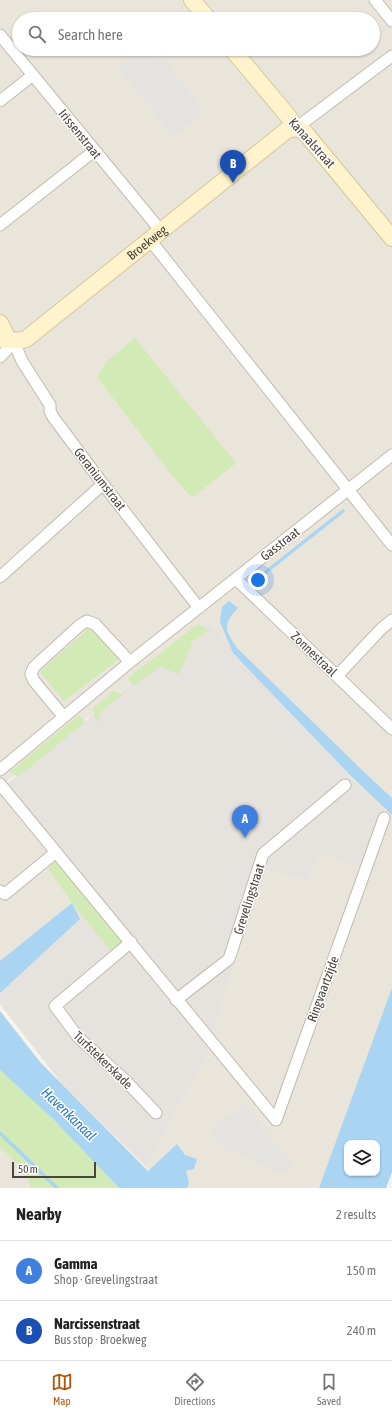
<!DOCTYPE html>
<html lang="en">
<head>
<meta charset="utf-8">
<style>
	body { margin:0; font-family:"Asap Condensed",sans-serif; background:#f6f6f6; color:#222 }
	.controls { position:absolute; right:12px; bottom:12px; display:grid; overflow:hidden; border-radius:8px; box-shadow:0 1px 3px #0004 }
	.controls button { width:36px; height:36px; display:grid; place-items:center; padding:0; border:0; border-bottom:1px solid #e0e0e0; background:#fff; color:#222; font:20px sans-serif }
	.scale { position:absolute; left:12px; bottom:10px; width:84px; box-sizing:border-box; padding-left:4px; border:2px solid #4b4439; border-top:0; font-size:11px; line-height:14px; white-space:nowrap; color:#4b4439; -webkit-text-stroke:3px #fff; paint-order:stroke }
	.you { position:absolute; left:258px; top:580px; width:14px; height:14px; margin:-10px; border:3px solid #fff; border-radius:50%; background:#1a73e8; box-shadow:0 0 0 6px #1a73e833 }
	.badge { display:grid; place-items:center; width:26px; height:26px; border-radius:50%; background:#b45309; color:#fff; font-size:13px; font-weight:700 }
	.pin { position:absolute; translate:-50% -33px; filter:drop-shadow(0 1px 2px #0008) }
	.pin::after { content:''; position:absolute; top:21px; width:14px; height:12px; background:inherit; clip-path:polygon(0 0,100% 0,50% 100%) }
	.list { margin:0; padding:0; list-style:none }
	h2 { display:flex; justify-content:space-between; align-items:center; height:52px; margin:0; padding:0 16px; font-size:17px }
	h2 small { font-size:13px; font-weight:400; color:#767676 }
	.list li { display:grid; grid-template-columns:26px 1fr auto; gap:12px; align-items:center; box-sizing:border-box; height:60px; padding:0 16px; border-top:1px solid #e0e0e0 }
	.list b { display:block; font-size:15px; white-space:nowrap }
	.list p { margin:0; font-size:13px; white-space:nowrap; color:#767676 }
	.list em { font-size:13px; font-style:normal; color:#767676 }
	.icon { flex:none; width:22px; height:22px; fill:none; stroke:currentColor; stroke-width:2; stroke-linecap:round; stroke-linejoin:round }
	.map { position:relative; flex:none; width:392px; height:1188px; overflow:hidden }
	.search { position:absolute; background:#fff; box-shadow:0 1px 3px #0004; left:12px; right:12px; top:12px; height:44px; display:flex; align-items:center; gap:10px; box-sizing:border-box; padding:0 14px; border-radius:22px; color:#767676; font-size:15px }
	.sheet { height:172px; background:#fff }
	nav { display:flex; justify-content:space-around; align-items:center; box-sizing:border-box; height:56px; border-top:1px solid #e0e0e0; background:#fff; font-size:11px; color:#767676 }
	nav a { display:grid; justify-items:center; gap:2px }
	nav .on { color:#b45309 }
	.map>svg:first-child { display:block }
	.residential { fill:#eae5da; fill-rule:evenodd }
	.industrial { fill:#e6e2dd }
	.green { fill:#d2eab5 }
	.parking { fill:#e5e3e0 }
	.water { fill:#a9d4f2; fill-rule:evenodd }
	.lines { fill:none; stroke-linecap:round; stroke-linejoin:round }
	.stream { stroke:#a9d4f2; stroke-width:3.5 }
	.street-casing { stroke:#c2bbae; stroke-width:13 }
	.secondary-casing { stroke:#d6c79b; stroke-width:18 }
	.street { stroke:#fff; stroke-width:11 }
	.secondary { stroke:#fff3cd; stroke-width:16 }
	.labels { text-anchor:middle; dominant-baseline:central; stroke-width:3; stroke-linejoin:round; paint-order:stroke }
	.street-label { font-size:13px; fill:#4b4439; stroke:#fff }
	.water-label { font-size:14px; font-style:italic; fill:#2e7ab2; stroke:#fff }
</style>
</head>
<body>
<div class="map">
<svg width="392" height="1188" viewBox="0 0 392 1188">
	<rect width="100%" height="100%" fill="#f6f3ec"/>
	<!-- residential -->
	<path class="residential" d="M0,0H392V823L208,622L4,784L92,892L72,903L0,961ZM19,19H373V49H19Z
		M383,821L392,826V990L323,1188H165L147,1168L207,1055L234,965L267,871L309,881L319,853Z
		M0,1107L77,1188H0Z"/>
	<!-- industrial -->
	<path class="industrial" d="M208,622L392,823V826L383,821L366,869L319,853L309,881L267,871L234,965L207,1055L147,1168L62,1084L0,1004V961L72,903L93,892L5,785Z"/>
	<!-- green -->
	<path class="green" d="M135,338L236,463L192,498L167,469L97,377L106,362Z
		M198,624L209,630L193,641L179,674L160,667L132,686L128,678Z
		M90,627L119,659L64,701L40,672Z
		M114,691L122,694L99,714L100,722L95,719L93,708Z
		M79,715L85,722L18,777L10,772Z
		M56,860L124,944L111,951L72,903L48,868Z
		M0,1070L55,1121L119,1188H31C28,1172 12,1158 0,1147Z"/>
	<!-- parking -->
	<path class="parking" d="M140,49H148L159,63L164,59L204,111L173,137L118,67Z
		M244,1104L293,1164L282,1175L228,1150L210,1130Z"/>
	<!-- water -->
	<path class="water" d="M229,601L238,608C222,625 225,630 237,648L365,773L392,798V815L350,775L233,653L220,622L222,607Z
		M72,903L80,919L0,993V961Z
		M392,988V1172L386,1188H319ZM347,1143H377V1173H347Z
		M0,1011L40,1062L148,1171L177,1144L185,1155L197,1159L194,1169L186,1171L189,1183L187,1188H119L55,1121L0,1070Z"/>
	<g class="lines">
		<!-- stream -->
		<path class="stream" d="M262,575L343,511
			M0,1133L57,1188"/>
		<defs>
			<path id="street" d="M375,0L392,21
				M0,35L161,231
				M0,101L33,75
				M296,128L392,56
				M0,225L94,151
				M150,240L392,545
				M0,357L14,342L22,361L50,405V411L53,417L103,484L199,608
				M0,577L103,484
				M236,579L392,729
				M337,676L381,629L392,620
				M64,717L34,681L31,674L34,667L80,625L87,621L95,624L130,662
				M0,770L130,662L392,455
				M0,784L276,1120L384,818
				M0,891L5,894L56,852
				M131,942L55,1006L78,1037L125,1080L156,1113
				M176,1000L229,959L263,854L345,785"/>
			<g id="secondary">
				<path d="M192,0L208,19"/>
				<path d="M232,49L288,116L296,128L303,131L307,135L392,238"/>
				<path d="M0,323L8,339"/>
				<path id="s1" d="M0,339C10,339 16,343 26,339L262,150L287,130L296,128"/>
			</g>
		</defs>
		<!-- street casing -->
		<use href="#street" class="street-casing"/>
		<!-- secondary casing -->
		<use href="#secondary" class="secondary-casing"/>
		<!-- street -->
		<use href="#street" class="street"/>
		<!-- secondary -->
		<use href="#secondary" class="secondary"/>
	</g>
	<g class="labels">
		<!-- street labels -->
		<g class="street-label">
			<text transform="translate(80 134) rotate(51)">Irissenstraat</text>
			<text transform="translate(312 143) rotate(48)">Kanaalstraat</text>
			<text stroke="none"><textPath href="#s1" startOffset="181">Broekweg</textPath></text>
			<text transform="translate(100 479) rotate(52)">Geraniumstraat</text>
			<text transform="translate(280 544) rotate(-38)">Gasstraat</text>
			<text transform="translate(314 654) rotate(44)">Zonnestraal</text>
			<text transform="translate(249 899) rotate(-72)">Grevelingstraat</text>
			<text transform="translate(323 989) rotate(-70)">Ringvaartzijde</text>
			<text transform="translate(103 1060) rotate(44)">Turfstekerskade</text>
		</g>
		<!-- water labels -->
		<g class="water-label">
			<text transform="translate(69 1114) rotate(44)">Havenkanaal</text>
		</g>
	</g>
</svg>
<div class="controls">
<button><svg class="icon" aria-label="layers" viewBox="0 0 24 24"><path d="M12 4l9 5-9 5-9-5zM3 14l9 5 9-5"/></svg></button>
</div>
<div class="scale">50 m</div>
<div class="you"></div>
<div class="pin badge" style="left:245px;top:838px;background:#3f7fe0">A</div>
<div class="pin badge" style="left:233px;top:183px;background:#1a4fb4">B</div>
<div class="search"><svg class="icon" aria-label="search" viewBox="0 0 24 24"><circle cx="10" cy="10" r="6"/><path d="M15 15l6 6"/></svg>Search here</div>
</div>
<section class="sheet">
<h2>Nearby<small>2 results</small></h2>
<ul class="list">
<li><span class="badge" style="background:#3f7fe0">A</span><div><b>Gamma</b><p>Shop · Grevelingstraat</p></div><em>150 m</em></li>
<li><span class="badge" style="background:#1a4fb4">B</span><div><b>Narcissenstraat</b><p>Bus stop · Broekweg</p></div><em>240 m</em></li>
</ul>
</section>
<nav>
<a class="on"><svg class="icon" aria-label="map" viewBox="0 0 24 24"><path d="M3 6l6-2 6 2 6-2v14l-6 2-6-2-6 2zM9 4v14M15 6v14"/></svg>Map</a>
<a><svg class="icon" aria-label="directions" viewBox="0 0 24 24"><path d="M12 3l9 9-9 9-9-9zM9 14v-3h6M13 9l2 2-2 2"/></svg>Directions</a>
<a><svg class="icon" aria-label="saved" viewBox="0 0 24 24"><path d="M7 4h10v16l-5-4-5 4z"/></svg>Saved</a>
</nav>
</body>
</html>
